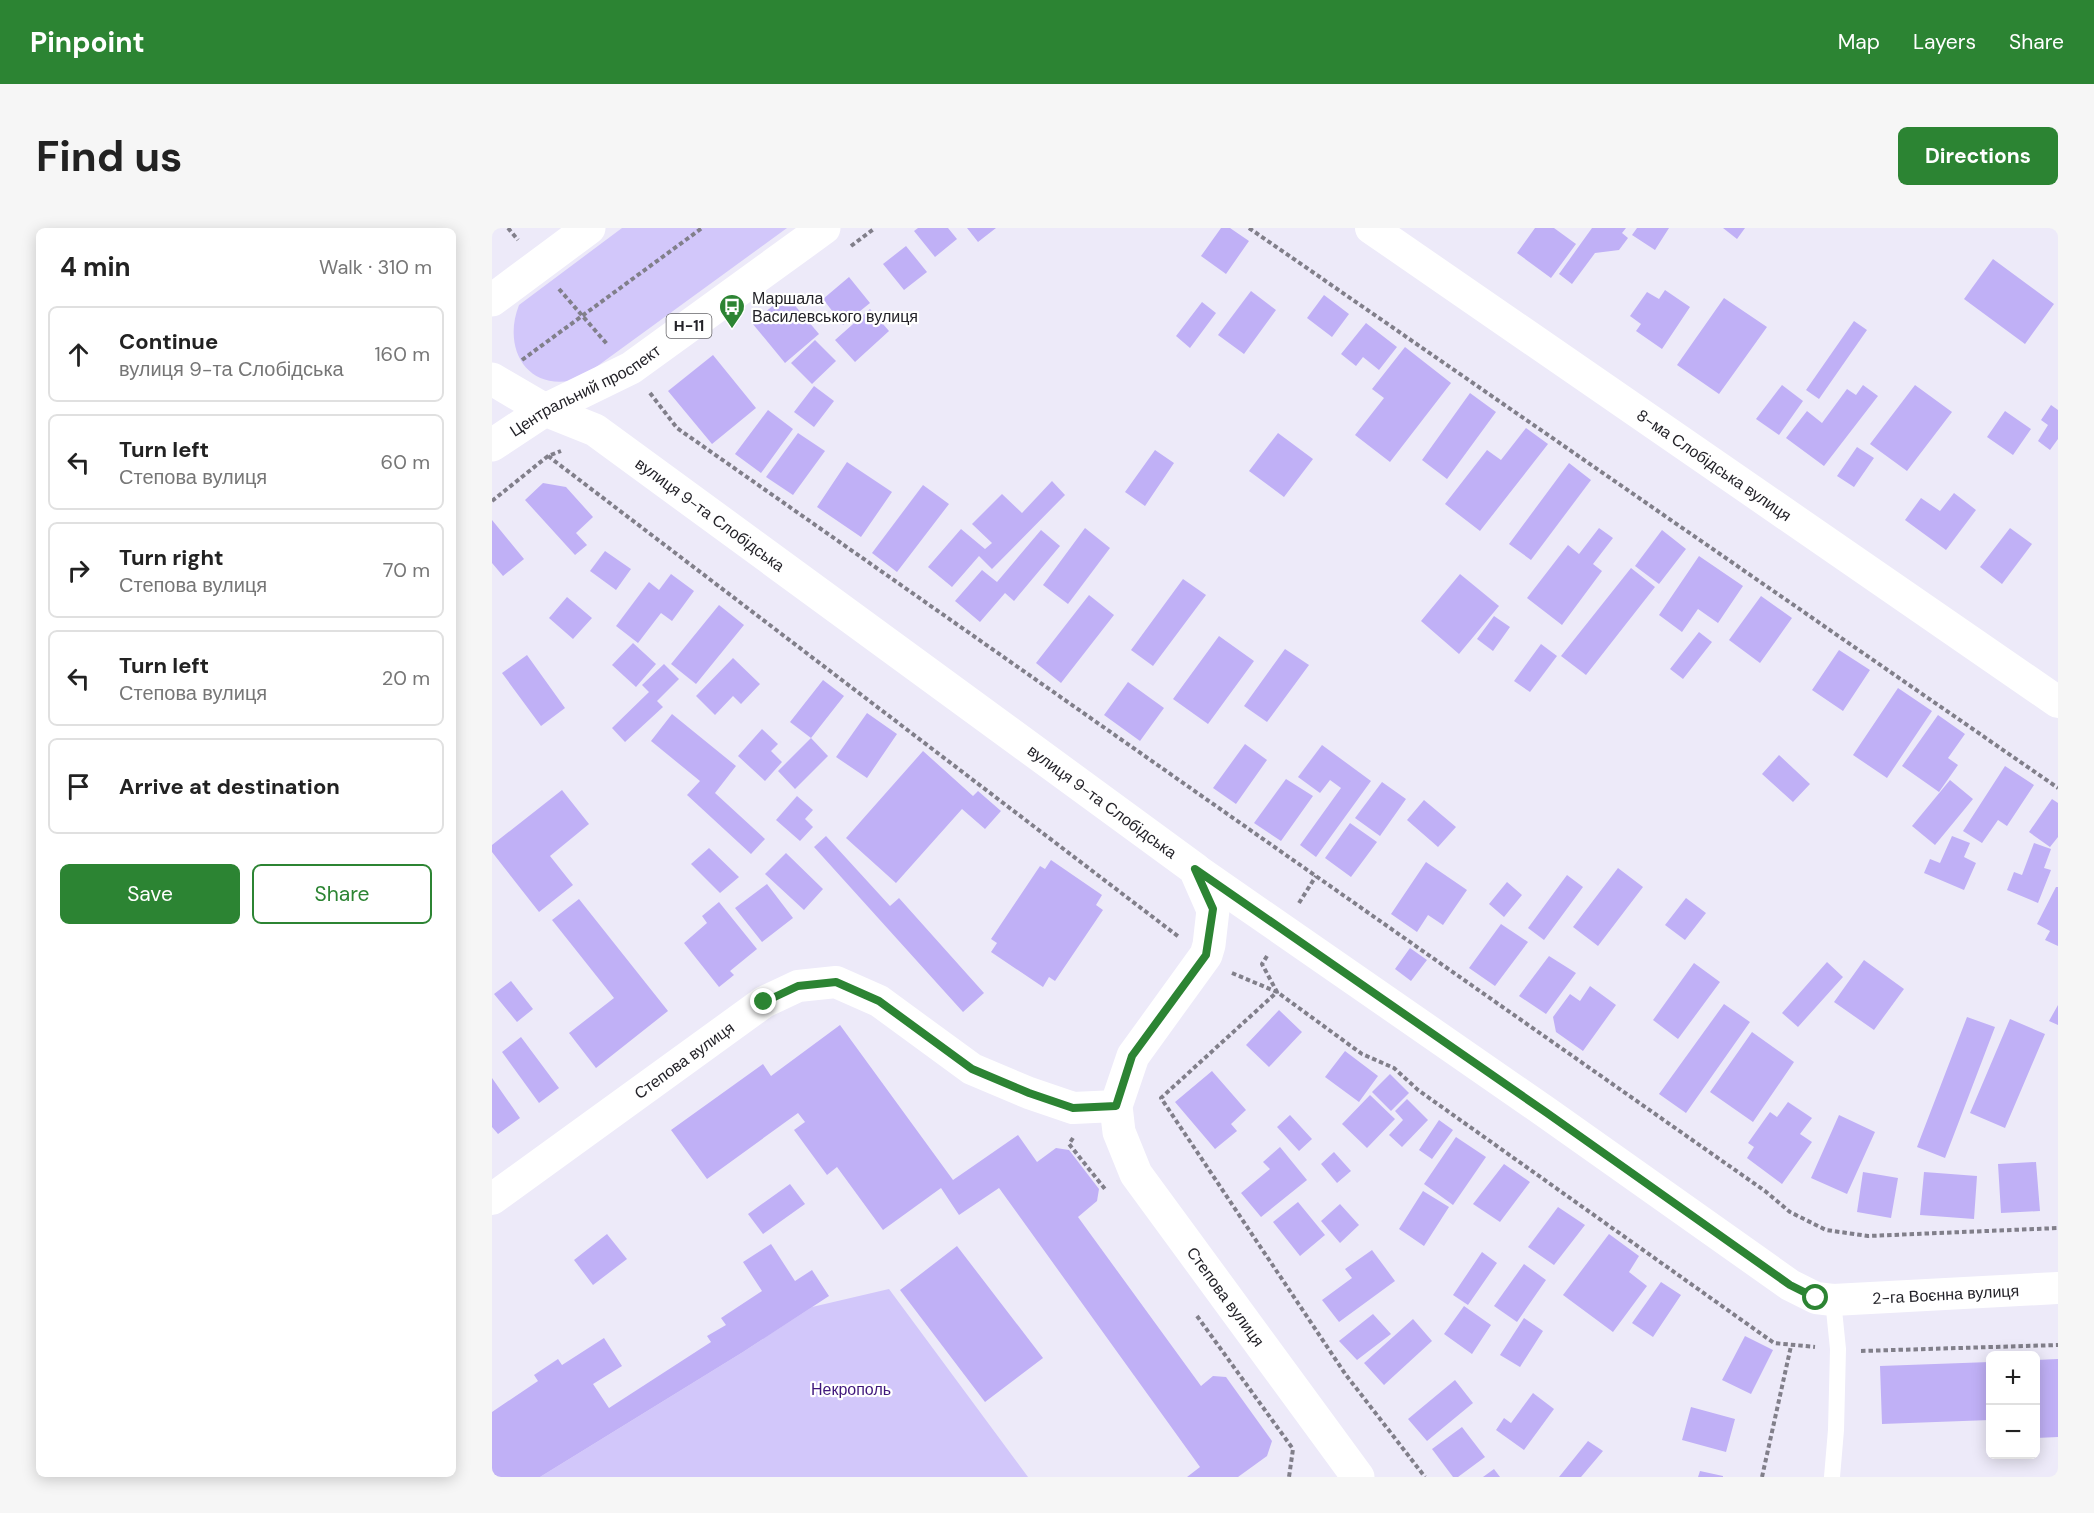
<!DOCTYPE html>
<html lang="en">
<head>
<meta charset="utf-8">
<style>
	body { margin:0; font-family:"DM Sans",sans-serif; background:#f6f6f6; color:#222 }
	.controls { position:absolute; right:18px; bottom:18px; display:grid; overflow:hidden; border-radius:9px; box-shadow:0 3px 15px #0003 }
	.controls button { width:54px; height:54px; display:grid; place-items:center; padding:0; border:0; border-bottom:2px solid #e0e0e0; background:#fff; color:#222; font:30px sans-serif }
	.stop { position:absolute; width:18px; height:18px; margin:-14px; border:4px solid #2c8433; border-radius:50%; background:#fff }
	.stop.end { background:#2c8433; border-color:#fff; box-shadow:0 2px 6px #0008 }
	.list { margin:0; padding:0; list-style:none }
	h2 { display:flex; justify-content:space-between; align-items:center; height:78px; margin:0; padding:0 24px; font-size:26px }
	h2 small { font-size:20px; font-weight:400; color:#767676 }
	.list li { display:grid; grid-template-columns:39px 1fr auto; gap:18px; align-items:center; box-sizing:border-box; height:96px; margin:0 12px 12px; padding:0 12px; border:2px solid #e0e0e0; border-radius:9px }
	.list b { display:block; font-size:22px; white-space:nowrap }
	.list p { margin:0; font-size:20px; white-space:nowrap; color:#767676 }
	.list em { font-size:20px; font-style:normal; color:#767676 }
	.actions { display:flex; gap:12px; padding:18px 24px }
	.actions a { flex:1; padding:14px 0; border:2px solid #2c8433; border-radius:9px; text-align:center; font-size:21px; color:#2c8433 }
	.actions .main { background:#2c8433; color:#fff }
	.icon { flex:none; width:33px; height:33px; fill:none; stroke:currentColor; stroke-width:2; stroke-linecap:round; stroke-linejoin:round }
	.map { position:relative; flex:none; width:1566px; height:1249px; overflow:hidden; border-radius:9px }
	header { display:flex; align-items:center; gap:36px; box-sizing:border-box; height:84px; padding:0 30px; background:#2c8433; color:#fff }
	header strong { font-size:28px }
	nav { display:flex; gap:33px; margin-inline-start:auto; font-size:21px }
	.intro { display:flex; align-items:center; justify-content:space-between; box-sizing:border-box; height:144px; padding:0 36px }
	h1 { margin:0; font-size:42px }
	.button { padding:15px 27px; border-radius:9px; background:#2c8433; color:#fff; font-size:21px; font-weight:700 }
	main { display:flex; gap:36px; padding:0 36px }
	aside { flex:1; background:#fff; border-radius:9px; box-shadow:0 3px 15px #0003 }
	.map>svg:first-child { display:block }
	.green { fill:#d2c7fa }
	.building { fill:#c0b0f6 }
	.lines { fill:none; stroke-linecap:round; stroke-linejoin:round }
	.path { stroke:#817f8a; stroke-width:4; stroke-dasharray:4.5 3; stroke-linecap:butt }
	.lane { stroke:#fff; stroke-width:16 }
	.street { stroke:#fff; stroke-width:32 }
	.secondary { stroke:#fff; stroke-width:33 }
	.primary { stroke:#fff; stroke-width:33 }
	.route { stroke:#2c8433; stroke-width:8 }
	.labels { text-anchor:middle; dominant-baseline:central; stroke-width:4.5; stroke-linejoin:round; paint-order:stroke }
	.shield { fill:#fff; stroke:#666569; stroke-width:1.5 }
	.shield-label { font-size:15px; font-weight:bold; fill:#242329 }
	.poi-label { font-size:16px; fill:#242329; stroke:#fff; text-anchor:start }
	.street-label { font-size:16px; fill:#242329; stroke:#fff }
	.park-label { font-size:16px; fill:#40187c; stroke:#fff }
</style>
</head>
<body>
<header>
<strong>Pinpoint</strong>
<nav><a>Map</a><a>Layers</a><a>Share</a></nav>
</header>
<div class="intro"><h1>Find us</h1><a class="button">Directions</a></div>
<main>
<aside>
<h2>4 min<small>Walk · 310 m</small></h2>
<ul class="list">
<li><svg class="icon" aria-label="ahead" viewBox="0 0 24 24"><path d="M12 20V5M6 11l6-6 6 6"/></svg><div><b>Continue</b><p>вулиця 9-та Слобідська</p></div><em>160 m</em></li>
<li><svg class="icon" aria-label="left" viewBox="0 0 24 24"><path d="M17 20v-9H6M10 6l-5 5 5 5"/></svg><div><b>Turn left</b><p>Степова вулиця</p></div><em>60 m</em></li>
<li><svg class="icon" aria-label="right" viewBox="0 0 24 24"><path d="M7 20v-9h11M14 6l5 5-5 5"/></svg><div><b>Turn right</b><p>Степова вулиця</p></div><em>70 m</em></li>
<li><svg class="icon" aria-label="left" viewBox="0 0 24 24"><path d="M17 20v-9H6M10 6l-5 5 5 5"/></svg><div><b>Turn left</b><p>Степова вулиця</p></div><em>20 m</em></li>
<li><svg class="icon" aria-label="arrive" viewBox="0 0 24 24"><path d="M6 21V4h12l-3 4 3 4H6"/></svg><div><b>Arrive at destination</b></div></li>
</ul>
<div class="actions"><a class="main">Save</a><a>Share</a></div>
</aside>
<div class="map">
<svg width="1566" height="1249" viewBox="0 0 1566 1249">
	<rect width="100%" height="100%" fill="#edeaf9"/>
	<!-- green -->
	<path class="green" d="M130,0H295L89,150C38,167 9,123 27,77Z
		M397,1061L536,1249H48L251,1124L320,1079Z"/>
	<!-- building -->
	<path class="building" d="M426,0H456L465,11L443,29L422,3Z
		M475,0H504L486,14Z
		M729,0H738L757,13L734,46L709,28Z
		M1043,0H1062L1084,16L1059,50L1025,25Z
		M1100,0H1134L1130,5L1136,10L1127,22L1103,25L1080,56L1067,46Z
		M1145,0H1177L1163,22L1140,7Z
		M1231,0H1253L1245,11Z
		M414,18L435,44L412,62L391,36Z
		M1501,31L1562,76L1533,116L1472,71Z
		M357,49L378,75L351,97L331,71Z
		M1173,62L1198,79L1170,121L1144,103L1149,96L1138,88L1155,64L1167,71Z
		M759,63L784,82L752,126L726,107Z
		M294,67L327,106L293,135L260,95Z
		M832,67L857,86L840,109L815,90Z
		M1232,70L1275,99L1227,166L1185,137Z
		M710,74L724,85L698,120L684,108Z
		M378,81L397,103L363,134L343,112Z
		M1362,93L1375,102L1327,171L1314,162Z
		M874,95L905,119L887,142L871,129L864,138L849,126Z
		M323,112L344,133L320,156L299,135Z
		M913,119L959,155L898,234L863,207L892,170L880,161Z
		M221,127L264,180L220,216L176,163Z
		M1290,157L1311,173L1287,207L1264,191Z
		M1371,157L1386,168L1332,238L1294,210L1315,183L1330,195L1355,161L1364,167Z
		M1423,157L1460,184L1415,243L1378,216Z
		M322,158L342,173L322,199L302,184Z
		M978,165L1004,184L955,251L930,232Z
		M1559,177L1566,182V211L1558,222L1546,213L1556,197L1549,192Z
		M276,182L301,201L269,245L243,226Z
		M1513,183L1539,201L1521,227L1495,209Z
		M1034,200L1056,216L988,303L953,276L995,222L1009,232Z
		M306,205L333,223L301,267L274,249Z
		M786,205L821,231L792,269L757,243Z
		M1365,219L1382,230L1362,259L1345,248Z
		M663,222L682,235L653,278L633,264Z
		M355,234L400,264L369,309L325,279Z
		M1077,235L1099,252L1039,332L1017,316Z
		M560,253L573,267L500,341L487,328L460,359L436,339L469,301L493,321L500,315L480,296L510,266L530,285Z
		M51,255L74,259L101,289L84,305L95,317L83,327L33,272Z
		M431,257L457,276L405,344L380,325Z
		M1462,265L1484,282L1454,322L1413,292L1429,270L1448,283Z
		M0,292L32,331L11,348L0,335Z
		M593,300L618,320L576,376L551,357Z
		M1107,300L1121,310L1101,336L1110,343L1070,397L1035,370L1076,317L1087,326Z
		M1518,300L1540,316L1510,356L1488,339Z
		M549,302L568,318L522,373L513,365L488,394L463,373L490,342L505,354Z
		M1170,302L1194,321L1167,356L1143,338Z
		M113,323L139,341L124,362L98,343Z
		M1207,328L1251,358L1226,395L1206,381L1190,404L1167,387Z
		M1139,340L1163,359L1094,447L1069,428Z
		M179,346L202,363L180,393L169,385L146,415L124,398L157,354L167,362Z
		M968,346L1007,378L967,426L929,393Z
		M691,351L714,367L661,438L639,422Z
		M597,367L622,387L569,455L544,435Z
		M1269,368L1300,390L1268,435L1237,412Z
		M75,369L100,390L81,411L57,390Z
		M227,377L252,397L204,456L179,436Z
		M1002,388L1018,399L1001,423L985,411Z
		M1207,404L1220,414L1191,451L1178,441Z
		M727,408L762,433L716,496L681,471Z
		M141,415L164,436L144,459L120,437Z
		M1049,416L1065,428L1038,464L1022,453Z
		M793,421L817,437L775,494L752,478Z
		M1347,422L1378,442L1351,483L1320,462Z
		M35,427L73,480L49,498L10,445Z
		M241,430L268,456L249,476L241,468L223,487L204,468Z
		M172,436L187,451L165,473L171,479L133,514L120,500L157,464L150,457Z
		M331,452L352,468L319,510L336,528L303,561L286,543L319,510L298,494Z
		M636,454L672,480L648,513L612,487Z
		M1406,460L1440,483L1395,550L1361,527Z
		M375,485L405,506L375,550L344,529Z
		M180,486L244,538L223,565L273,611L259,626L195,567L208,553L159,513Z
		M1446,487L1473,506L1456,530L1466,537L1447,564L1410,538Z
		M270,501L286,516L279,523L290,534L273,553L246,528Z
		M753,516L775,532L744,576L721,560Z
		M830,517L879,553L824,629L808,617L849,560L838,552L828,565L806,549Z
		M431,523L481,568L486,563L509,583L493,601L470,581L404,655L354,610Z
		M1287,527L1318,556L1301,574L1270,546Z
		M1513,538L1542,557L1515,598L1506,592L1490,615L1471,603Z
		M794,551L821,568L789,613L762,595Z
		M1458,552L1481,571L1443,617L1420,598Z
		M890,554L914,571L888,608L863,590Z
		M70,562L97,596L58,628L81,657L47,684L0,624V617Z
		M305,568L321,582L313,591L321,599L308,613L284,592Z
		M1560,571L1566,575V609L1558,619L1537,604Z
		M932,572L964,599L946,619L915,592Z
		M858,595L885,614L859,649L833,630Z
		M334,608L398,678L407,670L492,765L471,784L322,619Z
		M1460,608L1478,615L1472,629L1484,635L1472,662L1432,645L1438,631L1448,635Z
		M1542,615L1559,621L1552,640L1559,642L1546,675L1515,662L1522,644L1530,647Z
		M217,620L247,649L228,665L199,636Z
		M294,625L331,661L312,682L273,646Z
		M559,632L610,667L604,677L611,682L563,753L557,749L551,759L499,724L505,715L499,711L548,638L553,641Z
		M934,634L975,662L951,697L936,687L925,704L899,686Z
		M1126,640L1151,659L1106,718L1081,699Z
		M1075,647L1091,659L1052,712L1036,700Z
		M1015,654L1030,667L1012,689L997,676Z
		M275,656L301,690L270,714L243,680Z
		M1564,659H1566V718L1553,712L1558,703L1545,696Z
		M1194,670L1214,685L1193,712L1173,697Z
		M87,671L176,783L104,840L77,805L122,770L60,692Z
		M227,674L265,721L238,743L242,747L227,759L192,715L215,695L210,688Z
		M1009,696L1036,714L1003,758L977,740Z
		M918,720L935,732L919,753L903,741Z
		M1057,728L1084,745L1054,786L1027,768Z
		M1372,732L1412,761L1382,802L1342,774Z
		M1335,734L1351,749L1306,799L1290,785Z
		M1202,735L1228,754L1186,811L1161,792Z
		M19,753L41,781L25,794L2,766Z
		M1098,758L1124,777L1091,823L1064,804L1061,789L1078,766L1088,773Z
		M1232,776L1258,794L1194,885L1167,866Z
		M1566,777V797L1557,793Z
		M787,782L810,804L777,839L754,817Z
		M1475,789L1503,799L1453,930L1425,919Z
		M1518,791L1553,806L1513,900L1478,885Z
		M348,797L461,952L526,907L545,934L564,920L577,922L607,961L605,973L586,989L709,1158L721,1148L734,1149L780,1213L775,1228L746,1249H695L708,1239L507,960L467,987L449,960L391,1002L345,939L335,947L302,902L313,894L306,885L215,951L179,902L271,836L279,848Z
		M1260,804L1302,834L1261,894L1218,864Z
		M29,809L67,860L47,875L10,824Z
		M853,823L886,848L867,874L833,849Z
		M720,843L754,882L739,896L745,903L723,921L683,874Z
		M898,846L917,865L899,883L880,864Z
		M0,850L28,890L6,906L0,899Z
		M878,867L903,891L875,920L850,896Z
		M915,871L936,892L910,919L897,907L911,892L903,883Z
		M1296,874L1320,890L1308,906L1320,914L1290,956L1255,930L1262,919L1256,915L1278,884L1285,889Z
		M798,887L820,911L807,923L785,899Z
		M1347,887L1383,904L1355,966L1319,950Z
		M947,892L961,902L940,931L927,922Z
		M964,909L994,929L961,977L932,956Z
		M788,919L815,952L769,989L749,965L778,941L771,934Z
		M842,924L859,943L845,955L829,936Z
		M1544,934L1548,983L1509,985L1506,936Z
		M1012,936L1038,954L1008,994L981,976Z
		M1371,944L1406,950L1399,990L1365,984Z
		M1432,944L1485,948L1482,991L1428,987Z
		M298,956L313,976L271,1006L256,986Z
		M931,963L957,979L932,1018L907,1001Z
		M806,974L833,1007L808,1028L781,994Z
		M848,976L867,997L848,1015L829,993Z
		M1066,979L1093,997L1062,1037L1036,1019Z
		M115,1006L135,1031L101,1057L82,1032Z
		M1117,1006L1147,1028L1137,1044L1155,1058L1121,1104L1071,1067Z
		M279,1016L303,1053L320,1042L337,1068L251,1124L48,1249H0V1184L46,1153L42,1147L66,1131L70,1137L112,1110L130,1138L101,1156L117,1180L219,1114L215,1108L234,1097L229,1090L270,1063L251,1034Z
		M465,1018L551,1130L493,1174L408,1062Z
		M880,1022L903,1053L847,1094L830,1072L860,1050L853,1041Z
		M990,1024L1005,1035L976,1077L961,1067Z
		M1032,1036L1054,1052L1025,1094L1002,1078Z
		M1169,1054L1189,1067L1161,1109L1140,1095Z
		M972,1078L999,1097L980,1126L952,1106Z
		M881,1086L899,1106L865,1132L847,1113Z
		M1032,1090L1051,1103L1028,1139L1008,1127Z
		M921,1091L940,1113L892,1157L872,1135Z
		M1253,1108L1281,1122L1259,1166L1230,1152Z
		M1566,1131V1209L1544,1210V1132Z
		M1498,1134V1192L1390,1196L1388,1138Z
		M963,1152L981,1175L935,1213L916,1191Z
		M1041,1165L1062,1181L1032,1222L1004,1202L1012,1190L1019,1195Z
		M1199,1179L1243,1191L1234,1224L1190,1212Z
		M970,1199L993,1229L966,1249H961L940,1221Z
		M1096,1213L1111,1223L1089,1249H1067Z
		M1002,1241L1008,1249H991Z
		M1208,1243L1231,1248V1249H1206Z"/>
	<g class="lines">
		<!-- path -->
		<path class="path" d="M16,0L26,12
			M757,0L1566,560
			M359,18L383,0
			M67,61L115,116
			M30,132L210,0
			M158,165L185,200L1273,963L1298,984L1334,1002L1376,1008L1566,1000
			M56,228L687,709
			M0,273L56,228L69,223
			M807,675L824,648
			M775,728L770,736L785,764L870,826L902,840L926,862L1282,1115L1323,1119
			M740,745L785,764L669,870L854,1147L933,1249
			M581,910L577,916L613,961
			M705,1088L801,1221L797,1249
			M1369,1123L1566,1117
			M1270,1249L1299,1118"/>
		<!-- lane -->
		<path class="lane" d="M1340,1249L1344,1202L1346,1121L1341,1072"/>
		<!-- street -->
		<g class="street">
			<path id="s1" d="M879,0L1566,474"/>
			<path id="s2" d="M703,641L1055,885L1298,1057L1324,1070L1341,1072L1566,1060"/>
			<path id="s3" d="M0,971L272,774L306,758L344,754L387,773L480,841L537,865L581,880L624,878"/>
		</g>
		<!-- secondary -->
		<path class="secondary" id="s4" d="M0,151L53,182L103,202L703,641L721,682L717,717L714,727L641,828L624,878L627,904L644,946L866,1249"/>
		<!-- primary -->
		<g class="primary">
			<path d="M0,72L97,0"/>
			<path id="s5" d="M0,217L53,182L139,140L332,0"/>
		</g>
	</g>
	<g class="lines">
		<!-- route -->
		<path class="route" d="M272,774L306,758L344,754L387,773L480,841L537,865L581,880L624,878L640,828L714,727L721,681L703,641L1055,885L1298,1057L1324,1070"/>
	</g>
	<!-- icons -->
	<defs>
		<symbol id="bus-pin" viewBox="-11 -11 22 30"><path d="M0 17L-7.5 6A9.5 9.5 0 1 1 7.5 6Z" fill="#2c8433" stroke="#fff"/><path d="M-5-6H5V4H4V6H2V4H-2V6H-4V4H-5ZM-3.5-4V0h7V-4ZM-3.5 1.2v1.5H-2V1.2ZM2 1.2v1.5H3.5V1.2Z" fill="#fff"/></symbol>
	</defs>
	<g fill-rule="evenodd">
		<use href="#bus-pin" x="225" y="64" width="30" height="40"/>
	</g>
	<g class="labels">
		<!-- shield labels -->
		<rect class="shield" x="174.5" y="86" width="45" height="24" rx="4.5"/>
		<g class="shield-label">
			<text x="197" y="98">Н-11</text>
		</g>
		<!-- poi labels -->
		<g class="poi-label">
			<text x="260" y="70">Маршала<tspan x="260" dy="18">Василевського вулиця</tspan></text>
		</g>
		<!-- street labels -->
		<g class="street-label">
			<text stroke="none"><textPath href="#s5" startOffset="108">Центральний проспект</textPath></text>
			<text stroke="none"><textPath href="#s1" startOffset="417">8-ма Слобідська вулиця</textPath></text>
			<text stroke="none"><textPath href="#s4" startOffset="258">вулиця 9-та Слобідська</textPath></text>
			<text stroke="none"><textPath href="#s4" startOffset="744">вулиця 9-та Слобідська</textPath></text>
			<text stroke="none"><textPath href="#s3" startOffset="237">Степова вулиця</textPath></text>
			<text stroke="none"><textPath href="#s2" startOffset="885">2-га Воєнна вулиця</textPath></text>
			<text stroke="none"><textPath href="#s4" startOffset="1350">Степова вулиця</textPath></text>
		</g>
		<!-- park labels -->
		<g class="park-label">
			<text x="359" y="1161">Некрополь</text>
		</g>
	</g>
</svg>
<div class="controls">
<button>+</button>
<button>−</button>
</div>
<div class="stop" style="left:1324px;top:1070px"></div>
<div class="stop end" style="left:272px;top:774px"></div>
</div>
</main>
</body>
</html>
